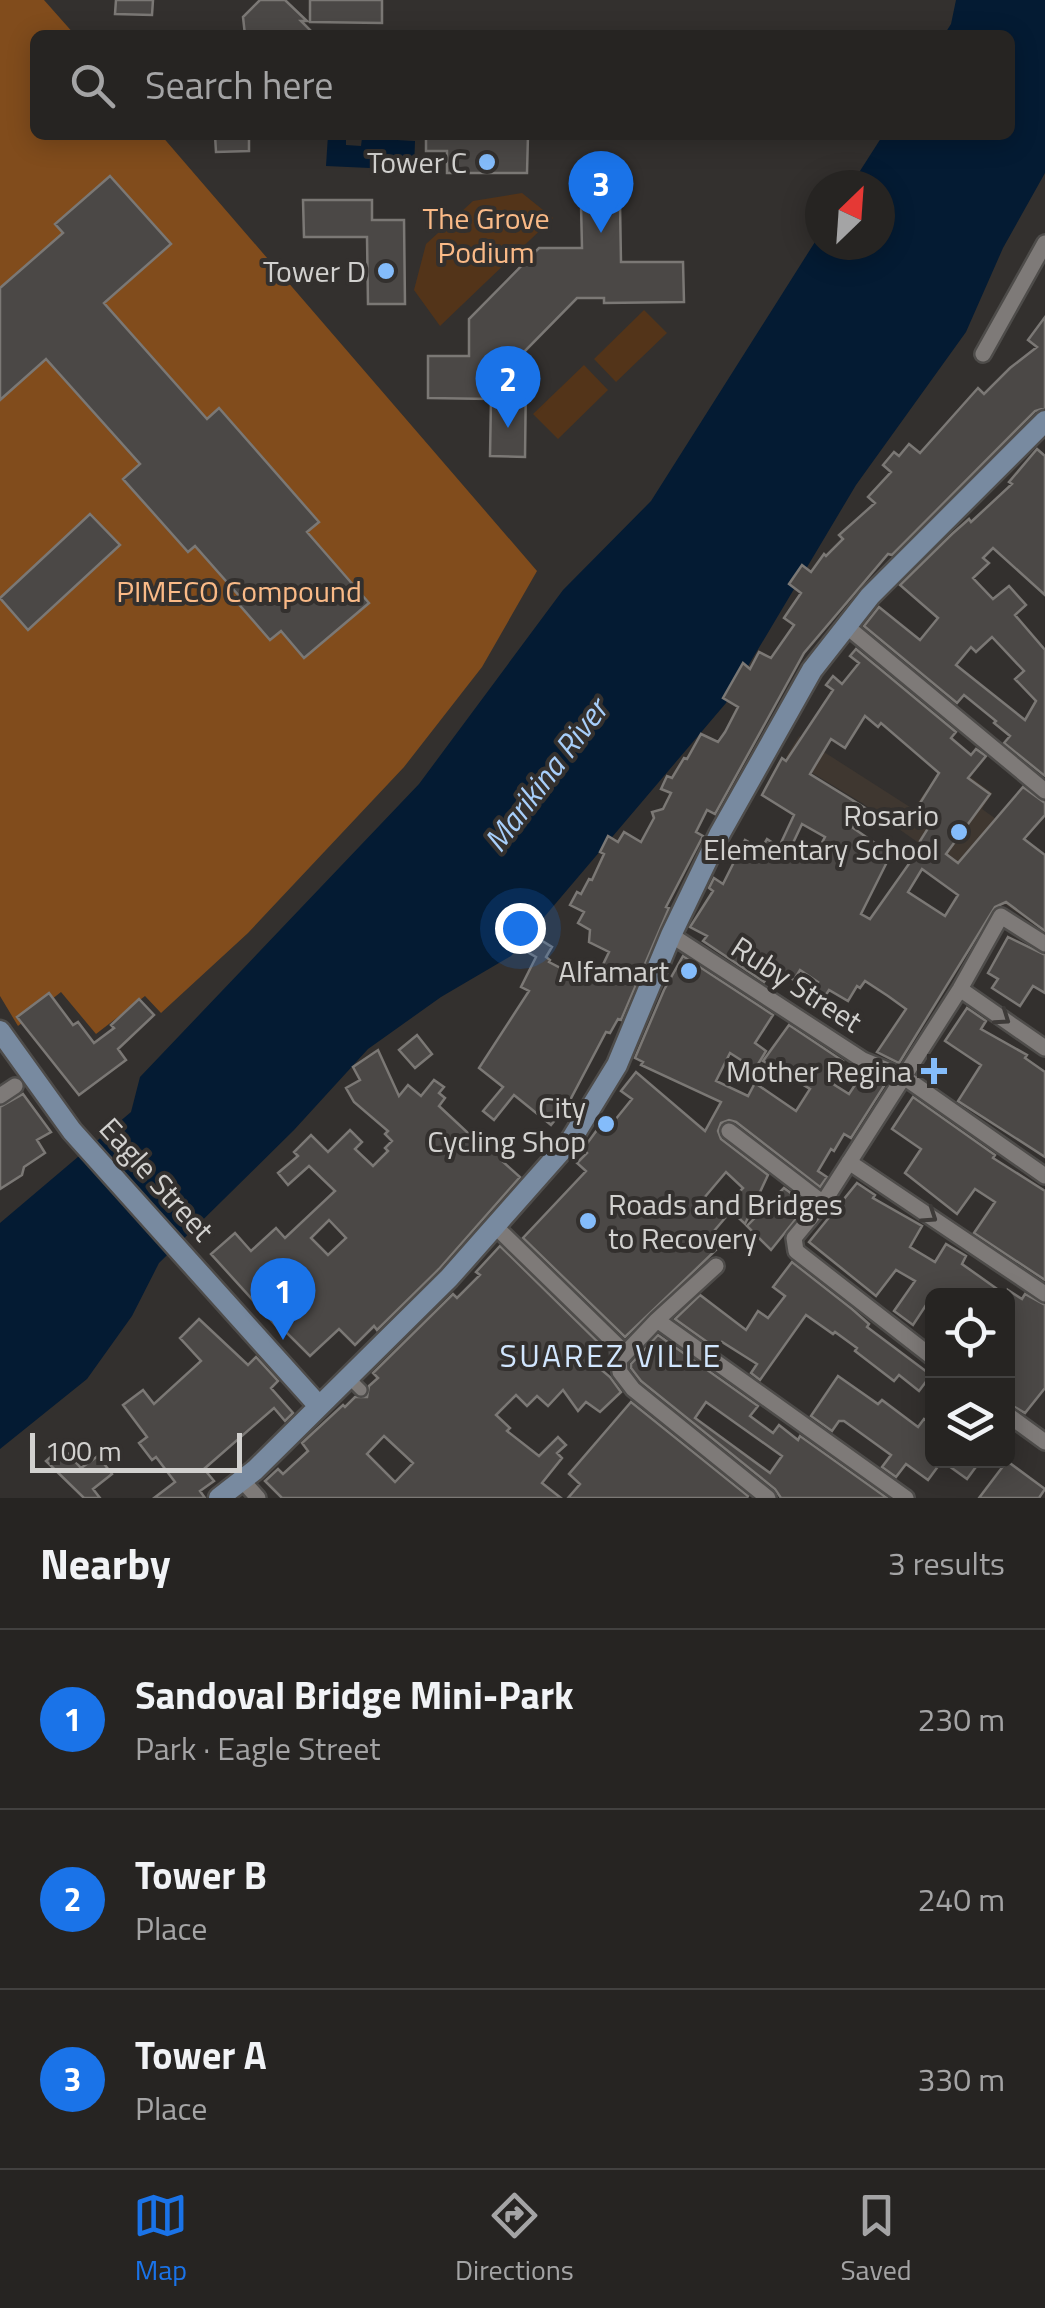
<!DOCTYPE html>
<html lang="en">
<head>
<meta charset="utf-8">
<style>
	body { margin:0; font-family:"Titillium Web",sans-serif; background:#32302f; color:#f1f3f6 }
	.controls { position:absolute; right:30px; bottom:30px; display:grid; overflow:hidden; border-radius:15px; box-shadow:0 5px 25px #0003 }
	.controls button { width:90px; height:90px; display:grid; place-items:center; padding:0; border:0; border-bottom:2px solid #424140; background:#262422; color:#f1f3f6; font:50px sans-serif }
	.compass { position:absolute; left:805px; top:170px; width:90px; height:90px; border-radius:50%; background:#262422; box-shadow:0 5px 25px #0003; rotate:25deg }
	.scale { position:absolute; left:30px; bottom:25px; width:212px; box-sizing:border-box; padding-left:10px; border:5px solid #d2d1cf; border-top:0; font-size:28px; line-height:35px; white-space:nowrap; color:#d2d1cf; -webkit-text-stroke:8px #33302e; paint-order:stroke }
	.you { position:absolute; left:520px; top:928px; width:35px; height:35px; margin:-25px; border:8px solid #fff; border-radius:50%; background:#1a73e8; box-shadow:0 0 0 15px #1a73e833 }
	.badge { display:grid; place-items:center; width:65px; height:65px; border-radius:50%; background:#1a73e8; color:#fff; font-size:32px; font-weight:700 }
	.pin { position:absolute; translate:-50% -82px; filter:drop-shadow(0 2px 5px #0008) }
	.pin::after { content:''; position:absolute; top:52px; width:35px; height:30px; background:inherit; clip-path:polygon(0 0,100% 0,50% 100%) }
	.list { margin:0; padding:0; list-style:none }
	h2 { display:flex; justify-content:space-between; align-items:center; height:130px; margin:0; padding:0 40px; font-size:42px }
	h2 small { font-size:32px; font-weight:400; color:#a4a4a5 }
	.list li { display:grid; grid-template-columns:65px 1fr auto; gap:30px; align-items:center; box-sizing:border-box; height:180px; padding:0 40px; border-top:2px solid #424140 }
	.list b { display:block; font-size:38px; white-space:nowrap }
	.list p { margin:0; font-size:32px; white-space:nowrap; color:#a4a4a5 }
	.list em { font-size:32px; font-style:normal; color:#a4a4a5 }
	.icon { flex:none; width:55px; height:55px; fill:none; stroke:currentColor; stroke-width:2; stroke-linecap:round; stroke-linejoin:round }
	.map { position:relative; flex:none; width:1045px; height:1498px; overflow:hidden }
	.search { position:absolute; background:#262422; box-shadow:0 5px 25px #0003; left:30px; right:30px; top:30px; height:110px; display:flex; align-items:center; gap:25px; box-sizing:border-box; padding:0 35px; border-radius:15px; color:#a4a4a5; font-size:38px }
	.sheet { height:670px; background:#262422 }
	nav { display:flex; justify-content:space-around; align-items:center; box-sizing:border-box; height:140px; border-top:2px solid #424140; background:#262422; font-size:28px; color:#a4a4a5 }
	nav a { display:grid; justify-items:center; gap:5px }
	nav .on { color:#1a73e8 }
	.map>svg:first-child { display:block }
	.built { fill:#3f3730 }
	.green { fill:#533419 }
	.forest { fill:#814c1c }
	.water { fill:#041b33 }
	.building { fill:#4b4846; stroke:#7b7875; stroke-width:2.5; fill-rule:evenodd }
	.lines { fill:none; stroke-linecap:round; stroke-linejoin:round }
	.pedestrian-casing { stroke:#4e4c4a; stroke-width:16 }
	.minor-casing { stroke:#4e4c4a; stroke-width:20 }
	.secondary-casing { stroke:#4e4c4a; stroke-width:25 }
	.pedestrian { stroke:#7e7a78; stroke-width:11 }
	.minor { stroke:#7e7a78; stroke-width:15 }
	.secondary { stroke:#788aa0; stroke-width:20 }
	.oneway { stroke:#3e3b39 }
	.poi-dot { fill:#84bcfb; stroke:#33302e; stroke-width:4 }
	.labels { text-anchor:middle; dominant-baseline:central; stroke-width:8; stroke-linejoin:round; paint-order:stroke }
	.poi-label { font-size:30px; fill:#d2d1cf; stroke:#33302e; text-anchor:end }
	.park-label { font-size:30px; fill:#faba87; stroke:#33302e }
	.street-label { font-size:30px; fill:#d2d1cf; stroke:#33302e }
	.water-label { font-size:32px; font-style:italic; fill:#a7cefa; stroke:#33302e }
	.neighbourhood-label { font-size:32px; letter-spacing:2.5px; fill:#d1e6fe; stroke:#33302e }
</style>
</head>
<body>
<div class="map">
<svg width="1045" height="1498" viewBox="0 0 1045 1498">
	<rect width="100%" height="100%" fill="#33302e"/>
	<!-- built -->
	<path class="built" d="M799,736L913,809L948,760L992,793L982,809L1045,854V932L862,803L786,757Z"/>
	<!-- green -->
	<path class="green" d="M522,193L553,218L440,326L414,290L426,244L473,201Z
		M644,310L667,333L616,382L594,359Z
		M584,365L608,390L558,439L533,414Z"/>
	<!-- forest -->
	<path class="forest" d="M0,0H44L75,35H35V135H161L537,571L482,667L404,767L248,933L161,1013L145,996L96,1034L61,992L18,1026L0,996Z"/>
	<!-- water -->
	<path class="water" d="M956,0H1045V173L1003,248L966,332L856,485L726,703L511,956L441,997L368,1049L294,1130L159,1263L132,1316L87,1379L0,1449V1223L131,1112L140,1077L419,784L563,590L651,501L820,234V245H880V185H851L883,135H1010V35H944L951,24Z
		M328,135H346V145L361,146L362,138L415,141L414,170L326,166Z"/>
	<!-- building -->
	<path class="building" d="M116,0H153L152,15L115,14Z
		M260,0H285L307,21H301L315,35H245L243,17Z
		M310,0H382V23L310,22Z
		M215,135H249V151L216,152Z
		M426,135H528L527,173H447V151H426Z
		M110,176L171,244L104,303L207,419L219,408L319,522L307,532L369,603L304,658L281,631L270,640L236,601L240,597L195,546L188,552L123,479L140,464L46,359L0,400V288L63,233L55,224Z
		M303,200H372V220H404L405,304H368L367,237H304Z
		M620,204L621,262H683L684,302L604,303V298H577L519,357V376L526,377L525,457L490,456L491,399L428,398V356H469V319L539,248H582L581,205Z
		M1045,317V408L1035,411L892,555L888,554L804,653L715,814L707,810L696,832L703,836L666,907L669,908L621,1020L618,1019L610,1033L606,1032L568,1104L551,1125L514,1095L494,1120L483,1111L503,1087L479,1068L529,991L521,987L536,957L522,949L531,934L552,947L546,957L550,960L549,962L576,976L580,969L598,975L609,952L589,942L590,930L578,923L584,912L570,905L577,892L581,894L589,879L592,880L604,854L600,852L608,836L618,842L624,832L641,842L654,818L652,812L663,809L671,793L661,789L667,776L672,778L684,758L687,759L701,734L718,742L725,732L738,707L723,698L743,663L750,669L759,652L771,658L794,625L784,618L801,593L789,584L802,565L811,572L824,554L826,556L843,539L839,535L875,503L868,497L891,472L883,465L894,452L899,456L909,444L920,453L978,388L984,394L1010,368L1037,347L1028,340Z
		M1037,449L1045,456V595L993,548L983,558L989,563L973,578L993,599L1009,586L1026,605L1015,615L1045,650V776L1004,743L1010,736L994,723L996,721L964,695L957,703L864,626L879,607L920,640L938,618L900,585L952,534L969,519L971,522L1012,484L1009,482ZM992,637L1024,671L1015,679L1036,701L1025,720L956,665L971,647L976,652Z
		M90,514L120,545L28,630L0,598Z
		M856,649L956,732L951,738L971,755L976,749L986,756L968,778L990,794L946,854L958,863L1023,787L1045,803V815L1024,839L1045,855V931L1006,902L995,907L899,1063L877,1052L906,1009L888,996L865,981L860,988L857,986L848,1001L829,990L822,1001L811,993L818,982L800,970L794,980L774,968L764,982L703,941L707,936L690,927L713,891L709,888L714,878L723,884L745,840L761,849L767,839L779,847L794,815L762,795L782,758L786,761L833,690L826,685L833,676L842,684L859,663L850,656ZM865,716L878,727L881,723L939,773L915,811L932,822L920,841L923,844L870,919L861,914L891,854L853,828L865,808L810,774L831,739L845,748ZM802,824L825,837L814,857L793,843ZM922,869L958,895L945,916L908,892Z
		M1008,937L1045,955V993L1033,986L1020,1006L992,988L998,979L988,973Z
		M683,956L773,1015L755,1043L766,1051L755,1069L730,1053L716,1081L748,1096L755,1083L796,1111L810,1089L763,1061L789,1025L843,1061L830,1082L849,1094L863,1073L884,1086L851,1138L844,1134L834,1151L831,1149L818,1171L827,1177L820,1187L736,1122L729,1120L721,1123L718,1131L721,1139L768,1175L745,1224L726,1206L743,1188L726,1172L704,1198L726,1217L708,1238L719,1247L625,1337L523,1238L586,1171L577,1163L587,1153L583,1149L605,1119L611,1125L632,1099L621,1091L636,1072L705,1131L721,1102L641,1065L643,1062L635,1058L664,990Z
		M49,993L73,1025L78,1022L94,1043L114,1028L111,1025L139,999L154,1015L118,1049L126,1060L79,1095L17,1017Z
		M967,1008L986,1021L981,1029L1027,1055L1025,1058L1045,1072V1157L958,1101L981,1065L945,1041Z
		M417,1035L432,1054L415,1068L399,1050Z
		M378,1050L399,1096L408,1085L421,1096L434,1080L444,1087L439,1093L445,1098L439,1106L469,1134L488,1143L505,1158L502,1161L520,1177L439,1269L377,1330L374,1326L355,1345L339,1329L310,1356L280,1326L278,1328L211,1254L235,1233L251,1251L276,1228L285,1238L335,1191L309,1166L288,1185L278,1173L298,1156L294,1152L311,1135L328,1152L350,1130L362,1142L355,1149L373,1166L388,1151L385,1148L392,1141L385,1134L388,1131L354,1102L346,1088L360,1080L353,1067ZM329,1220L346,1238L328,1255L311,1238Z
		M23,1094L51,1132L37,1140L45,1153L24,1167L22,1175L0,1189V1107Z
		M913,1097L995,1155L993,1158L1045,1191V1280L974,1233L995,1202L975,1189L957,1214L905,1173L921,1149L892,1129Z
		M857,1183L875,1195L873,1198L922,1226L910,1247L935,1262L946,1244L966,1256L962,1264L1007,1296H932L913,1325L894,1311L915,1281L896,1270L876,1296L809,1242Z
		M784,1188L807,1205L771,1250L747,1226Z
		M500,1246L598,1342L585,1356L610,1377L621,1392L600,1412L586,1402L578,1411L563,1390L548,1406L537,1396L527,1406L516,1395L496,1415L510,1428L507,1431L539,1456L558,1437L566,1445L557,1453L562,1458L542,1483L561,1498H282L265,1481L278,1469L283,1474L308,1451L302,1443L343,1405L345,1407L355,1397H367L369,1386L378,1378L373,1373L453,1294L457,1298L480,1275L476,1272ZM384,1436L413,1463L395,1482L367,1454Z
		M792,1262L852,1309L869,1324L867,1327L931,1375L919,1391L899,1375L894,1381L855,1351L857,1348L835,1332L833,1334L806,1315L760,1380L751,1373L757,1364L722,1342L717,1349L675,1319L700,1295L746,1330L758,1311L768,1318L785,1296L773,1287Z
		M1008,1290L1022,1299L1025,1294L1045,1305V1388L1025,1413L1008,1403Z
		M199,1319L248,1365L256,1357L278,1381L271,1388L293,1413L285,1421L274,1408L204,1469L214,1481L200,1491L205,1498H154L175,1482L156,1457L152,1460L139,1443L147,1437L123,1405L143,1390L154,1404L201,1361L180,1338Z
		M658,1335L758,1406L750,1416L773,1433L779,1425L798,1440L800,1436L887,1498H781L775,1489L641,1381L631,1368V1364ZM706,1402L782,1456L770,1473L695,1418Z
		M838,1376L878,1404L882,1400L918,1427L924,1419L932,1425V1460H981L967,1479L942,1461L928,1480L906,1464L896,1477L882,1467L891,1455L844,1421H839L832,1431L811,1416Z
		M631,1402L748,1496L747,1498H568L580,1484L569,1474Z
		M62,1447L81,1468L98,1456L112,1474L93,1489L100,1498H84L46,1461Z
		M1007,1461L1045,1489L1039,1498H979Z"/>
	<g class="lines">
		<defs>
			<path id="pedestrian" d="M349,1378L361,1390"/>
			<path id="minor" d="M983,354L1045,243
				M845,625L1045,791
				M671,935L863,1060L904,1077L1045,1176
				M960,989L1045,1048
				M0,1096L15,1086
				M729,1131L823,1203L960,989L1001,916L1045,944
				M849,1162L1045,1294
				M823,1203L794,1238L796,1251L932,1357
				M496,1227L618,1346L620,1372L633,1389L768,1498
				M657,1320L906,1498
				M618,1361L657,1320L716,1266
				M1008,1415L1045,1442
				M242,1480L258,1498"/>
			<path id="secondary" d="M0,1031L72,1131L318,1405
				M219,1498L255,1470L449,1278L571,1140L617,1065L671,935L719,835L812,670L870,596L1045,421"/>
		</defs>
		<!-- pedestrian casing -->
		<use href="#pedestrian" class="pedestrian-casing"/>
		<!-- minor casing -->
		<use href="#minor" class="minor-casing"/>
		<!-- secondary casing -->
		<use href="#secondary" class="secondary-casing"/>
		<!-- pedestrian -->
		<use href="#pedestrian" class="pedestrian"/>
		<!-- minor -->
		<use href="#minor" class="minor"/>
		<!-- secondary -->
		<use href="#secondary" class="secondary"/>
	</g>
	<!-- one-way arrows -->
	<defs><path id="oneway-chevron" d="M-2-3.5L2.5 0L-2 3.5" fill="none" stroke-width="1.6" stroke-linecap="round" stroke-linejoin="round" transform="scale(2.5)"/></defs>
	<g class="oneway">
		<use href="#oneway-chevron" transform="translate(1003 1018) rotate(35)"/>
		<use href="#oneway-chevron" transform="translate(930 1216) rotate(34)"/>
	</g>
	<!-- markers -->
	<g class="poi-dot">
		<circle cx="487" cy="162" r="10"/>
		<circle cx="386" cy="271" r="10"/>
		<circle cx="959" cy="832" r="10"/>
		<circle cx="689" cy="971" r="10"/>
		<path d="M929 1056h10v10h10v10h-10v10h-10v-10h-10v-10h10z"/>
		<circle cx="606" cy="1124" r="10"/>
		<circle cx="588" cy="1221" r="10"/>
	</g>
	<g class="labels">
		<!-- poi labels -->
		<g class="poi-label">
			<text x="467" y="162">Tower C</text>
			<text x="366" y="271">Tower D</text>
			<text x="939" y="815">Rosario<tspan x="939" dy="34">Elementary School</tspan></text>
			<text x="669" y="971">Alfamart</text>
			<text x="912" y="1071">Mother Regina</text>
			<text x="586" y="1107">City<tspan x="586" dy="34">Cycling Shop</tspan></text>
			<text x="608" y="1204" text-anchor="start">Roads and Bridges<tspan x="608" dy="34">to Recovery</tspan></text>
		</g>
		<!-- park labels -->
		<g class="park-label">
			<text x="486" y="218">The Grove<tspan x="486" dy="34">Podium</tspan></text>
			<text x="239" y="591">PIMECO Compound</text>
		</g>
		<!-- street labels -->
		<g class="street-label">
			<text transform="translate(797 984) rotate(33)">Ruby Street</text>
			<text transform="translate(157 1179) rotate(48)">Eagle Street</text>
		</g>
		<!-- water labels -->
		<g class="water-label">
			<text transform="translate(545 775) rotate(-53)">Marikina River</text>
		</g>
		<!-- neighbourhood labels -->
		<g class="neighbourhood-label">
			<text x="611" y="1355">SUAREZ VILLE</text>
		</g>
	</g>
</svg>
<div class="controls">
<button><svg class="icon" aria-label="locate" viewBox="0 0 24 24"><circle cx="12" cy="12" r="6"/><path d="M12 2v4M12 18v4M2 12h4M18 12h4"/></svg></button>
<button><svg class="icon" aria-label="layers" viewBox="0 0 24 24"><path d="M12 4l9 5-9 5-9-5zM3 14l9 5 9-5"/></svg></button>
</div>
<svg class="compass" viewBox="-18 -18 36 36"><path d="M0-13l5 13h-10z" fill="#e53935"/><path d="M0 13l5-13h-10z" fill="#a4a4a5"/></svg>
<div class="scale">100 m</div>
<div class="you"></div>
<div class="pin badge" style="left:283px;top:1340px">1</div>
<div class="pin badge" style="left:508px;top:428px">2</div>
<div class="pin badge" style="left:601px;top:233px">3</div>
<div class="search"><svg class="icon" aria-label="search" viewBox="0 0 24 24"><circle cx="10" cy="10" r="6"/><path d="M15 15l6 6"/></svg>Search here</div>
</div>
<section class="sheet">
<h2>Nearby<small>3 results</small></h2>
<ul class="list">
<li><span class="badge">1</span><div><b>Sandoval Bridge Mini-Park</b><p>Park · Eagle Street</p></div><em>230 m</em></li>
<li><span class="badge">2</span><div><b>Tower B</b><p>Place</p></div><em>240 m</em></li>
<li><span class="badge">3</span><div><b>Tower A</b><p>Place</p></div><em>330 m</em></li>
</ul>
</section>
<nav>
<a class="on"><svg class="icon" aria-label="map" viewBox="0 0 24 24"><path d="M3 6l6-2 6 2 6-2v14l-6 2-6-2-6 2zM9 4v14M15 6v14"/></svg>Map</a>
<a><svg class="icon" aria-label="directions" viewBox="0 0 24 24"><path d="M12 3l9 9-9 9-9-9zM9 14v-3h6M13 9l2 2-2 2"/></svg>Directions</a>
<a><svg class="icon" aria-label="saved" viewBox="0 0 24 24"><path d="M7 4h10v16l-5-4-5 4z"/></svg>Saved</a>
</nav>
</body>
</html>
